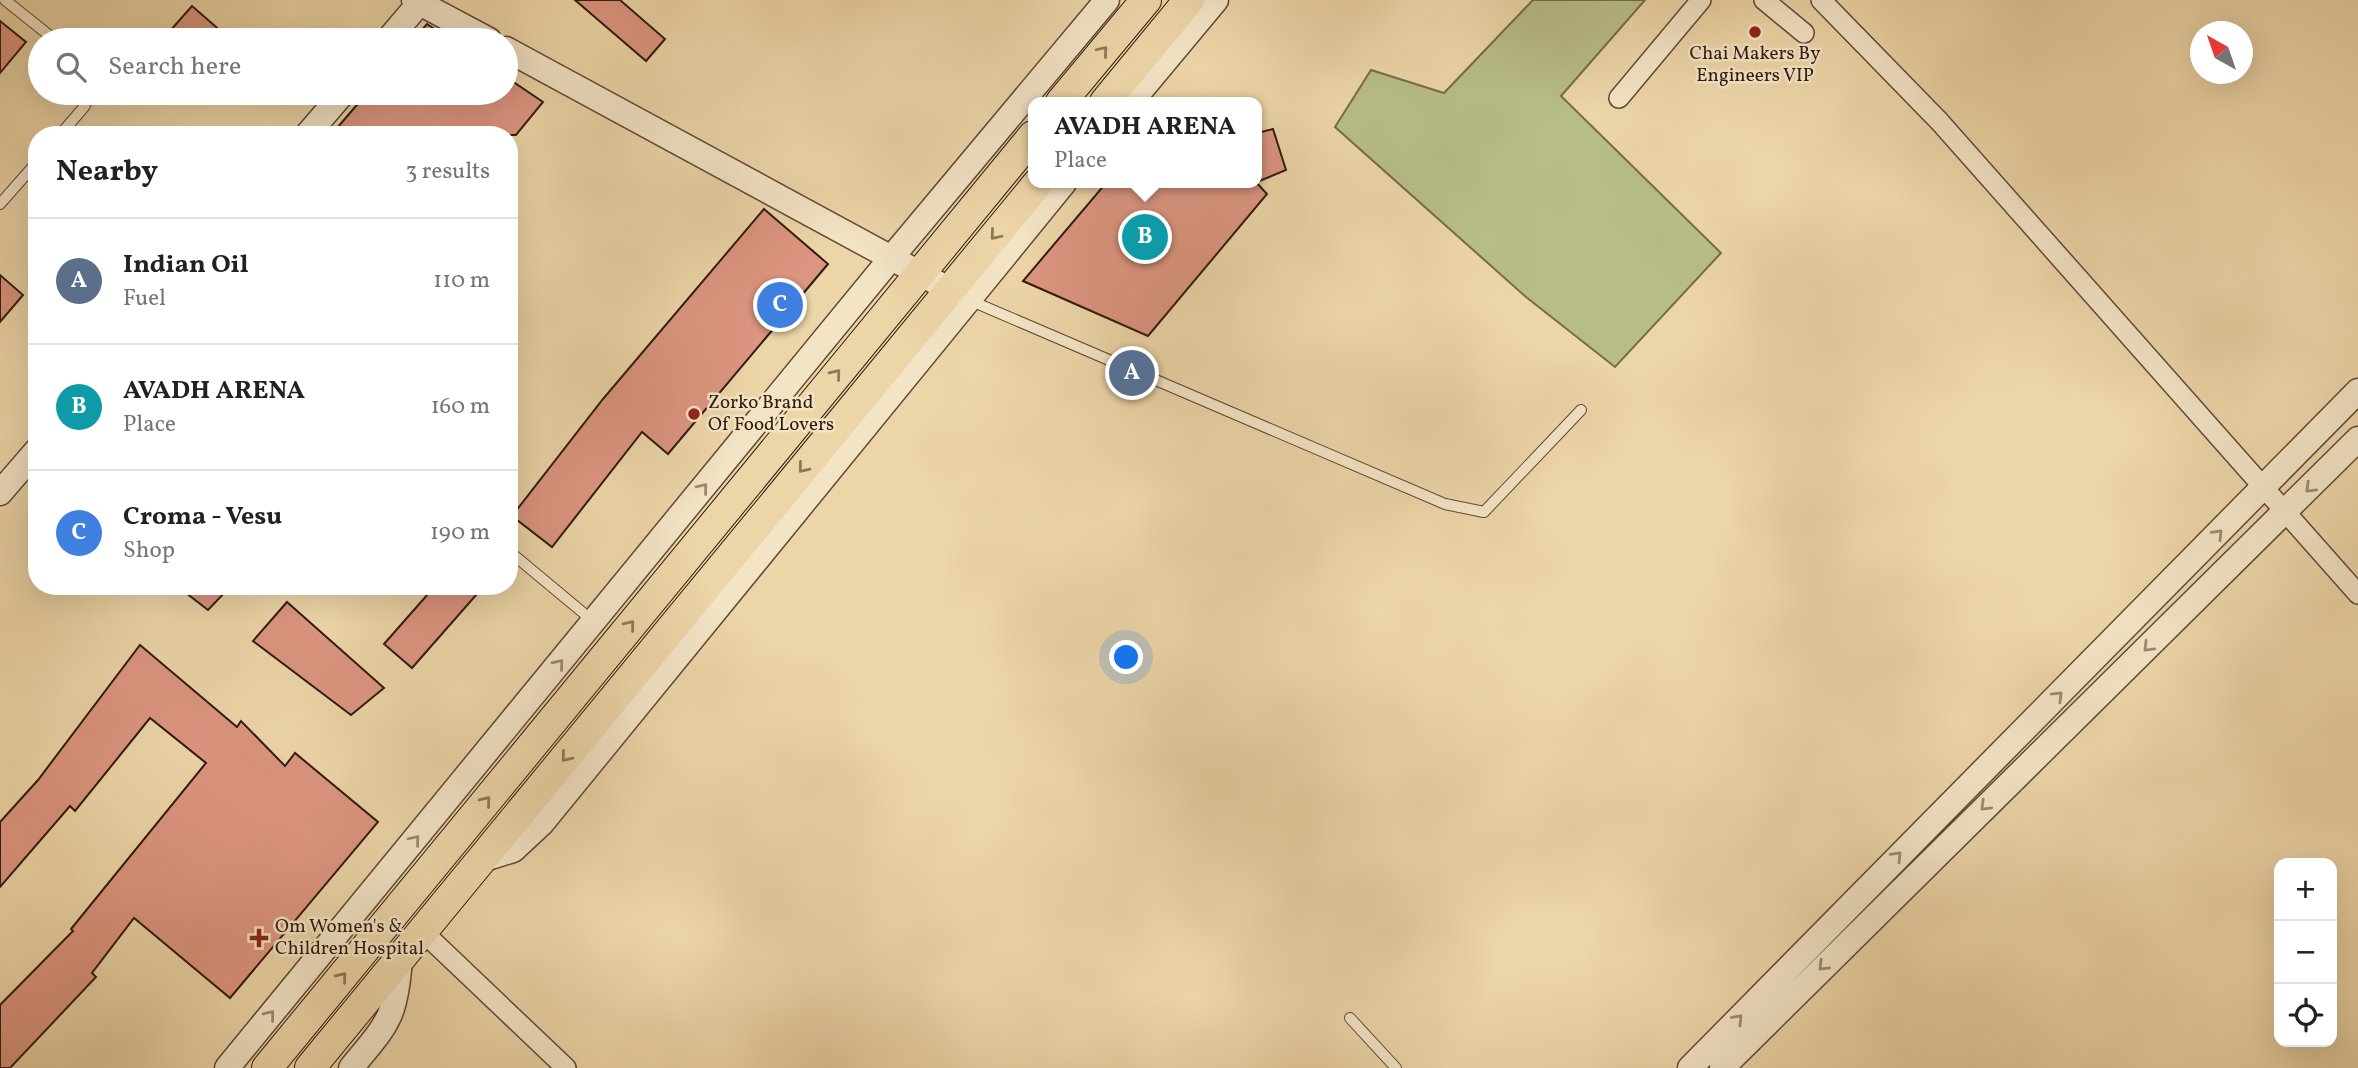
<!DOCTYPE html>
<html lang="en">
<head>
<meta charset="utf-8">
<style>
	body { margin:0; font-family:Vollkorn,serif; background:#f2f2f2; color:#202124 }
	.controls { position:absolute; right:21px; bottom:21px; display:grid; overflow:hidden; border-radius:14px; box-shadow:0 7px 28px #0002 }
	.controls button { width:63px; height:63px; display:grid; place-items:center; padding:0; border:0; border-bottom:2px solid #e0e0e0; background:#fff; color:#202124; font:35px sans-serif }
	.compass { position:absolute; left:2190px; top:21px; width:63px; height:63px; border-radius:50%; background:#fff; box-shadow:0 7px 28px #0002; rotate:320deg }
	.you { position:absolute; left:1127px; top:658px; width:24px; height:24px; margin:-18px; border:5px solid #fff; border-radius:50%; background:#1a73e8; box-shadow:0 0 0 10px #1a73e833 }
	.badge { display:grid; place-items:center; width:46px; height:46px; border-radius:50%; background:#ea580c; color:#fff; font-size:23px; font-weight:700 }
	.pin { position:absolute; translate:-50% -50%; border:4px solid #fff; box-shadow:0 2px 7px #0006 }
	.popup { position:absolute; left:1028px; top:97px; width:234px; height:91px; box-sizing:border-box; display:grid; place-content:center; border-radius:14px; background:#fff; filter:drop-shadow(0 2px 5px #0005); font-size:23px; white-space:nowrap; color:#757577 }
	.popup b { font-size:26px; color:#202124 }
	.popup::after { content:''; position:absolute; left:50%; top:100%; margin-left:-14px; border:14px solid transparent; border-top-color:#fff }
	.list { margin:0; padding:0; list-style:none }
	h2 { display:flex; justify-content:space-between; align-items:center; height:91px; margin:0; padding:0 28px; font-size:30px }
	h2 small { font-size:23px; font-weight:400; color:#757577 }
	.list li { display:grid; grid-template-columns:46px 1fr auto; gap:21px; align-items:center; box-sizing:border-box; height:126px; padding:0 28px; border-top:2px solid #e0e0e0 }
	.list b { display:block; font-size:26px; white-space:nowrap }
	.list p { margin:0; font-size:23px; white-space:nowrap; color:#757577 }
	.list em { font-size:23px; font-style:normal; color:#757577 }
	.icon { flex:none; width:38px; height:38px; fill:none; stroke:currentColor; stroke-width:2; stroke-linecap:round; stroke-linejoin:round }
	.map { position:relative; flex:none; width:2358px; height:1068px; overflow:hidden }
	.search { position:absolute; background:#fff; box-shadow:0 7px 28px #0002; left:28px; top:28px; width:490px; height:77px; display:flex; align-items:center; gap:18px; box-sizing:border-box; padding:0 24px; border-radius:38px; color:#757577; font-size:26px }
	.panel { position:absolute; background:#fff; box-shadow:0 7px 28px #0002; left:28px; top:126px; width:490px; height:469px; border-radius:28px }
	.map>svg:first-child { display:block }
	.green { fill:#b8bd87; stroke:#746c4c; stroke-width:2 }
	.building { fill:#dc9580; stroke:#301b10; stroke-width:2 }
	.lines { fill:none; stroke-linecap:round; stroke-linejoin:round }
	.service-casing { stroke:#5f4a36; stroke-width:12 }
	.minor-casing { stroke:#5f4a36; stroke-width:22 }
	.tertiary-casing { stroke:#5f4a36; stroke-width:27 }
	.primary-casing { stroke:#301b10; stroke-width:32 }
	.service { stroke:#f3e4c6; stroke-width:10 }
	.minor { stroke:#f3e4c6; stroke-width:19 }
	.tertiary { stroke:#f3e4c6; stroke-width:24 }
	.primary { stroke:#ecd5a7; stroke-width:30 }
	.oneway { stroke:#8e785c }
	.oneway2 { stroke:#9b8a74 }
	.poi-dot { fill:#8f2418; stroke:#f3e4c6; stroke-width:2.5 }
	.labels { text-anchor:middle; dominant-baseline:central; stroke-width:5; stroke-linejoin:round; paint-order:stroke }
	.poi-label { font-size:19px; fill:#301b10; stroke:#f3e4c6; text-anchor:start }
</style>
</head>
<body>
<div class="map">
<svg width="2358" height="1068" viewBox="0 0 2358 1068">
	<rect width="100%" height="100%" fill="#ecd5a7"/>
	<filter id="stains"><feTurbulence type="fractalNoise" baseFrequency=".00286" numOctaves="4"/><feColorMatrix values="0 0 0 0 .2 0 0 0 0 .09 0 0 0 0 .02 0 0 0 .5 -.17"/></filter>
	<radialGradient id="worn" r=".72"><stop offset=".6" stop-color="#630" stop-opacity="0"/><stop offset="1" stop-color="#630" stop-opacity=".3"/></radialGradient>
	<!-- green -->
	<path class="green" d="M1533,0H1645L1561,96L1721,253L1615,367L1526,297L1335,127L1371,70L1444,93Z"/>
	<!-- building -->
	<path class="building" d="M575,0H620L665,39L646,61Z
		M192,6L231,40H162Z
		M0,21L26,42L0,73Z
		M427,24L451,40H413Z
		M506,77L543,102L516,135H331L367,93H506Z
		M1273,129L1286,170L1257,182V133Z
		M1106,183H1257L1267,194L1148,336L1023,281Z
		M764,209L828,264L668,454L642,432L552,547L512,516L603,399Z
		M0,275L23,295L0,322Z
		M177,586H231L208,610Z
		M435,586H484L412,668L384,644Z
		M287,602L384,688L351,715L253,641Z
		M140,645L237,727L241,721L285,766L295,753L378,822L230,998L134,918L92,973L96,977L10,1068H0V1005L73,931L71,929L206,763L150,718L75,811L70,806L0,887V822L38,780Z"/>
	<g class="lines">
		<defs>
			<path id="service" d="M5,0L55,40
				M60,135L84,107L91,93
				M0,204L37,162
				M969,300L1445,504L1484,512L1581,410
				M509,551L593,621
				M1350,1018L1396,1068"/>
			<path id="minor" d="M1764,0L1804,33
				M1821,0L1939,121L2358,594
				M1619,98L1701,0
				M422,931L566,1068"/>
			<path id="tertiary" d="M414,0L489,40
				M388,40L422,0
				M506,49L967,299
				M1131,102L1216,0
				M307,135L343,93
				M0,493L37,450
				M481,860L513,850L542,823L1064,183
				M227,1068L892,257L1107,0
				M351,1068C388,1023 396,1018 400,958
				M1690,1068L2358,391
				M1722,1068L2358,439"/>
			<path id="primary" d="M1061,102L1146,0
				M1105,102L1189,0
				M267,1068L1033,136
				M310,1068L1038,183"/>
		</defs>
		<!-- service casing -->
		<use href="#service" class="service-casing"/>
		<!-- minor casing -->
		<use href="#minor" class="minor-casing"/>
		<!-- tertiary casing -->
		<use href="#tertiary" class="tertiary-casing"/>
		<!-- primary casing -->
		<use href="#primary" class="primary-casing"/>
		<!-- service -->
		<use href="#service" class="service"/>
		<!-- minor -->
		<use href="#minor" class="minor"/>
		<!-- tertiary -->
		<use href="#tertiary" class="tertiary"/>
		<!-- primary -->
		<use href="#primary" class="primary"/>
	</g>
	<!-- one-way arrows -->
	<defs><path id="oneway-chevron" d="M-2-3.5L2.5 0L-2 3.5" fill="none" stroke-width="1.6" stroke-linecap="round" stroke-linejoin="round" transform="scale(1.75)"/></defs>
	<g class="oneway">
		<use href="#oneway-chevron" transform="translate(1103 51) rotate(-50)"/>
		<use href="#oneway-chevron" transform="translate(995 235) rotate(130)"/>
		<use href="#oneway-chevron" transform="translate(836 374) rotate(-51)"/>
		<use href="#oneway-chevron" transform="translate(803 468) rotate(129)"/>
		<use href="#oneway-chevron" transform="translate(630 625) rotate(-51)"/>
		<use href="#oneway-chevron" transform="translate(566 757) rotate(129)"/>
		<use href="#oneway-chevron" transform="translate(486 801) rotate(-51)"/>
		<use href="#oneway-chevron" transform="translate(342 977) rotate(-51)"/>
	</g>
	<g class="oneway2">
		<use href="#oneway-chevron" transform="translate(703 488) rotate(-51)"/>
		<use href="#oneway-chevron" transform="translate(2310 488) rotate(135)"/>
		<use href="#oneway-chevron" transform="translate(2218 534) rotate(-46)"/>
		<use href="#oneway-chevron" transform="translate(2148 647) rotate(135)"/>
		<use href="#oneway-chevron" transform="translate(559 664) rotate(-51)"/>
		<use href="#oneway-chevron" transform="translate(2058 696) rotate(-45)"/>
		<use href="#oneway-chevron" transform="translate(1985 806) rotate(136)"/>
		<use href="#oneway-chevron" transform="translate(415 840) rotate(-51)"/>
		<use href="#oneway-chevron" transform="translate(1897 856) rotate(-46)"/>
		<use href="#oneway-chevron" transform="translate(1823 966) rotate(135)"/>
		<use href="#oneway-chevron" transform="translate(270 1015) rotate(-51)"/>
		<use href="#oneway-chevron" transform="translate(1738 1019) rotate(-46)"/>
	</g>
	<!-- markers -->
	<g class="poi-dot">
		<circle cx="1755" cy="32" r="7"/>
		<circle cx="694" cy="414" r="7"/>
		<path d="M255.5 927.5h7v7h7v7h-7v7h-7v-7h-7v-7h7z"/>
	</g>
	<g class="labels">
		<!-- poi labels -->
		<g class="poi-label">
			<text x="1755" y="54" text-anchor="middle">Chai Makers By<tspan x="1755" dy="22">Engineers VIP</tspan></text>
			<text x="708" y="403">Zorko Brand<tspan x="708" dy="22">Of Food Lovers</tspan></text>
			<text x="275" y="927">Om Women's &amp;<tspan x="275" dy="22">Children Hospital</tspan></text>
		</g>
	</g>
	<rect width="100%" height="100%" filter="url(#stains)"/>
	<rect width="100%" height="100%" fill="url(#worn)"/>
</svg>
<div class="controls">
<button>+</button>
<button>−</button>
<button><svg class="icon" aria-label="locate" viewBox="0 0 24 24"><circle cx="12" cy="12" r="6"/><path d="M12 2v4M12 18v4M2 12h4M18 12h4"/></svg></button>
</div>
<svg class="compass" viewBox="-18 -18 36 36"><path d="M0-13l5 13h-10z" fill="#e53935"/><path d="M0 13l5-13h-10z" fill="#757577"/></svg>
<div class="you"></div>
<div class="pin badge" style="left:1132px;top:373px;background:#5c6f8a">A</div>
<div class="pin badge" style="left:1145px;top:237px;background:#0f9aa8">B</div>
<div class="popup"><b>AVADH ARENA</b>Place</div>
<div class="pin badge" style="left:780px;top:305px;background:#3f7fe0">C</div>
<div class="search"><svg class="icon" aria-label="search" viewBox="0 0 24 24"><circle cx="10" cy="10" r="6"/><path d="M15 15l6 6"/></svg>Search here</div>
<section class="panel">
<h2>Nearby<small>3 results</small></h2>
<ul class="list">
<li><span class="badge" style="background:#5c6f8a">A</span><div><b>Indian Oil</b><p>Fuel</p></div><em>110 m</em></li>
<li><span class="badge" style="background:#0f9aa8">B</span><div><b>AVADH ARENA</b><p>Place</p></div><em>160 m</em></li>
<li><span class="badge" style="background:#3f7fe0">C</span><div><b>Croma - Vesu</b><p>Shop</p></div><em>190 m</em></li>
</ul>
</section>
</div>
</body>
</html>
